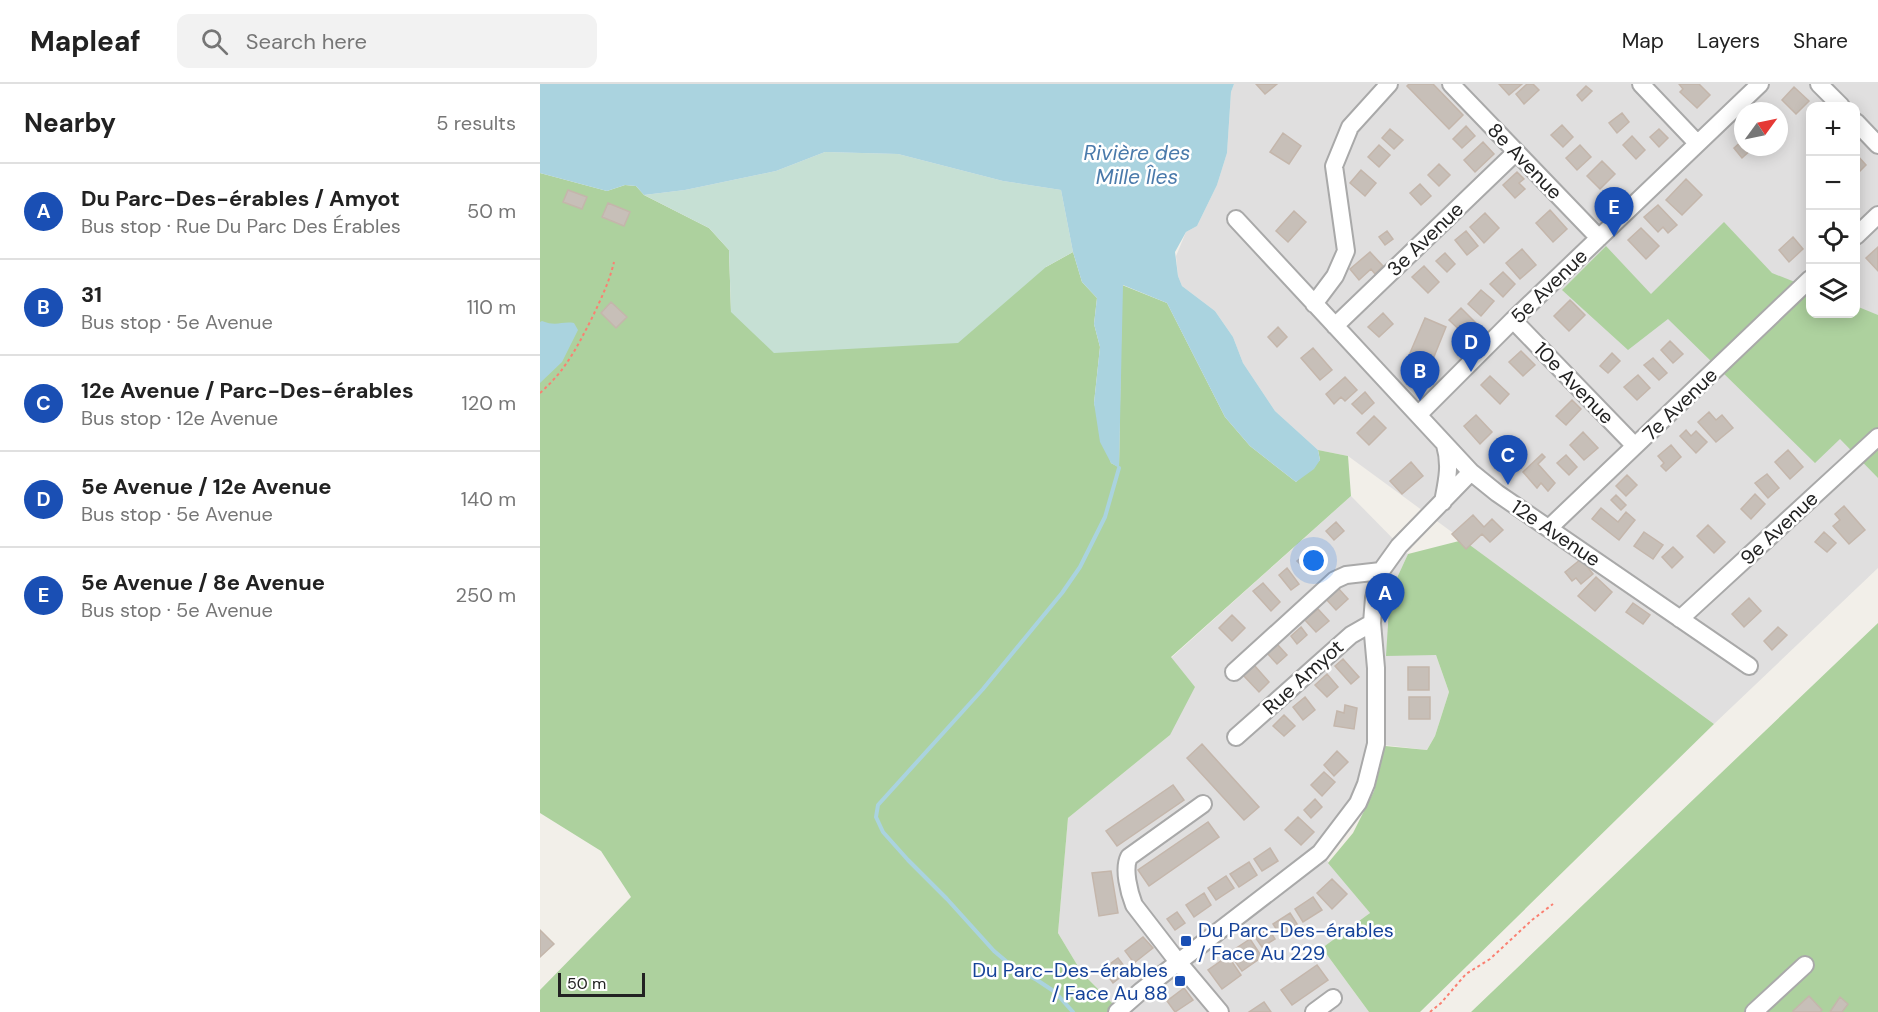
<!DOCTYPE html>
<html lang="en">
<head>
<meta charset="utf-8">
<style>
	body { margin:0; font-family:"DM Sans",sans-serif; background:#f2f2f2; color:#222 }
	.controls { position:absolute; right:18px; top:18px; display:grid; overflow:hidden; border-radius:12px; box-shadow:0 3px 15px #0003 }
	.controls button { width:54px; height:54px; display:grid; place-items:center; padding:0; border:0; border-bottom:2px solid #e0e0e0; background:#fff; color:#222; font:30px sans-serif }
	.compass { position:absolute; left:1194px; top:18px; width:54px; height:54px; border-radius:50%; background:#fff; box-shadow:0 3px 15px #0003; rotate:57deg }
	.scale { position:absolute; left:18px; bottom:15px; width:87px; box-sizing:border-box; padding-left:6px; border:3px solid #222; border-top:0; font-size:16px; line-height:21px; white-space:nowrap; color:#222; -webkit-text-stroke:4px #fff; paint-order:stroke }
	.you { position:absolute; left:774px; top:477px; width:21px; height:21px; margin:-15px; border:4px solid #fff; border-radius:50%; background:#1a73e8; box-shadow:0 0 0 9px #1a73e833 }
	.badge { display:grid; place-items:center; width:39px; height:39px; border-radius:50%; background:#ea580c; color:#fff; font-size:20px; font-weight:700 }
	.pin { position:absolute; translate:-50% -50px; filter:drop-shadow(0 2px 3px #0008) }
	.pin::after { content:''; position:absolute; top:32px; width:21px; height:18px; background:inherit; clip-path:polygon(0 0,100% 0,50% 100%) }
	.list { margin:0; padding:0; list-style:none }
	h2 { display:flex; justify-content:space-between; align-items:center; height:78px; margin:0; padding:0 24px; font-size:26px }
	h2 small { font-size:20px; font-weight:400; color:#767676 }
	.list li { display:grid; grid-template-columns:39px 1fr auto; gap:18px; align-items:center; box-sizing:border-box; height:96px; padding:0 24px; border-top:2px solid #e0e0e0 }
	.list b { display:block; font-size:22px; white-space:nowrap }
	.list p { margin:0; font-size:20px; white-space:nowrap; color:#767676 }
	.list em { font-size:20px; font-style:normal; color:#767676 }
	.icon { flex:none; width:33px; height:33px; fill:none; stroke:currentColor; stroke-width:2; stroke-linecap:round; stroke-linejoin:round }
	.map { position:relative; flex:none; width:1338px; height:928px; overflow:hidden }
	header { display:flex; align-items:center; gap:36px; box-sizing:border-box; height:84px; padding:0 30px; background:#fff; border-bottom:2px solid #e0e0e0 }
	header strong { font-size:28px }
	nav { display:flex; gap:33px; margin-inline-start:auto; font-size:21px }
	.search { width:420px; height:54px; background:#f2f2f2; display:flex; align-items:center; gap:15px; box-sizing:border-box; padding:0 21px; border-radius:12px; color:#767676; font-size:22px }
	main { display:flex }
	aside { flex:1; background:#fff }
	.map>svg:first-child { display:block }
	.residential { fill:#e0dfdf; fill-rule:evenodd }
	.forest { fill:#add19e }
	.wetland { fill:#c6e0d4 }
	.water { fill:#aad3df }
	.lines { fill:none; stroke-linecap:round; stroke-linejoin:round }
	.stream { stroke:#aad3df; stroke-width:4 }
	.building { fill:#c7bfb8; stroke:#c4b6ab; stroke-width:1.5 }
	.minor-casing { stroke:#a9a9a9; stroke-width:20 }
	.path { stroke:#fa8072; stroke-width:2; stroke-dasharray:3 3; stroke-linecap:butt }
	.minor { stroke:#fff; stroke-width:16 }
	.transit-dot { fill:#1a4fb4; stroke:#fff; stroke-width:2 }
	.labels { text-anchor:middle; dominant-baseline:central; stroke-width:5; stroke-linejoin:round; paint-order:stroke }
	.street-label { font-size:20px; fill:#222; stroke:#fff }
	.transit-label { font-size:20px; fill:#164399; stroke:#fff; text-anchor:start }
	.water-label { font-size:21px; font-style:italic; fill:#4a7aab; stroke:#fff }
</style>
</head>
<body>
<header>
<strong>Mapleaf</strong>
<div class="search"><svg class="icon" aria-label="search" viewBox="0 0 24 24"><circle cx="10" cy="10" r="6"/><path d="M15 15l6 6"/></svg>Search here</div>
<nav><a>Map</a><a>Layers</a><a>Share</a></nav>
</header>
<main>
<aside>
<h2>Nearby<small>5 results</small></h2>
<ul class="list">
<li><span class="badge" style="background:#1a4fb4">A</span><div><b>Du Parc-Des-érables / Amyot</b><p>Bus stop · Rue Du Parc Des Érables</p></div><em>50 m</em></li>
<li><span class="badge" style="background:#1a4fb4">B</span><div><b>31</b><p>Bus stop · 5e Avenue</p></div><em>110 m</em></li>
<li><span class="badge" style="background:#1a4fb4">C</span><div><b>12e Avenue / Parc-Des-érables</b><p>Bus stop · 12e Avenue</p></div><em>120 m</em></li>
<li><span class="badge" style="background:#1a4fb4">D</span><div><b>5e Avenue / 12e Avenue</b><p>Bus stop · 5e Avenue</p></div><em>140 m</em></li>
<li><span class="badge" style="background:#1a4fb4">E</span><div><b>5e Avenue / 8e Avenue</b><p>Bus stop · 5e Avenue</p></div><em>250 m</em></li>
</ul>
</aside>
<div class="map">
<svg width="1338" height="928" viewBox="0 0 1338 928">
	<rect width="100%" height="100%" fill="#f2efe9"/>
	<!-- residential -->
	<path class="residential" d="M694,0H1338V484L1174,640L808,372L778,366L735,327L703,279L693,253L675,227L642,202L638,192L636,172L646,148L657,142L677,101L687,69L691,8ZM1270,22H1316V230H1270ZM1203,27H1239V63H1203Z
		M811,412L868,470L850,509L896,571L909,608L895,652L887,666L836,660L826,700L781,769L830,829L782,864L829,928H581L542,889L518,849L528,734L630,651L631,574Z"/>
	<!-- forest -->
	<path class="forest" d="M0,89L67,107L85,101L96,102L104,111L169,144L189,166L191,228L506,183L533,168L542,198L557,214L554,240L560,263L554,319L571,379L579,383L582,201L627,219L685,333L710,362L756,398L780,376L778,366L808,372L811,412L631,573L655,603L630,651L528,734L518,849L542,889L579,926L577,928H0V906L91,813L61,767L0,729Z
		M1184,138L1232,189L1270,204V230H1316V222L1338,231V394L1300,355L1275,379L1128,235L1088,266L1022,206L1066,162L1111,210Z
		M923,456L1174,640L880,928H829L782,864L830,829L788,779L813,749L834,707L845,662L887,666L895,652L909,608L896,571L846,572L850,509L868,470Z
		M1338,539V928H931Z"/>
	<!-- wetland -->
	<path class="wetland" d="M285,68L358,70L463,97L521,106L533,168L506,183L418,259L234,269L191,228L189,166L169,144L104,111L145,106L236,87Z"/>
	<!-- water -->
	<path class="water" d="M0,0H694L691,8L687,69L677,101L657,142L646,148L635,168L638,192L642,202L675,227L693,253L703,279L735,327L778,366L780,376L774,385L756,398L710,362L685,333L627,219L583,201L579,384L571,379L560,358L554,319L560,263L554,240L557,214L542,198L533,168L521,106L463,97L358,70L285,68L236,87L145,106L104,111L96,102L85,101L67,107L0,89Z
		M2,237C17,243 21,237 34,239L38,246L22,278L0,299V238Z"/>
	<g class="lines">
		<!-- stream -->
		<path class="stream" d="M533,928L515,908L497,896L473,883L454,867L407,815L368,776L343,748L336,733L338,721L443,605L522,509L540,483L565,433L579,384"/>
	</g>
	<!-- building -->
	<path class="building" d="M716,0H737L725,10Z
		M869,0H893L923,31L909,45L867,2Z
		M959,0H982L969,11Z
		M987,0H993L999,6L984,20L976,10Z
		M1139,0H1159L1170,11L1157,24L1140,8L1143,5Z
		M1046,2L1052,7L1042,17L1037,11Z
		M1254,3L1269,17L1256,30L1242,16Z
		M1082,29L1089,38L1077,49L1069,39Z
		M1022,41L1033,53L1023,63L1011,51Z
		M926,42L935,52L922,64L913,55Z
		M850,45L863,56L854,65L842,54Z
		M1119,45L1128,54L1119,63L1110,53Z
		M743,49L761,62L749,80L730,68Z
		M1092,52L1105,66L1096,75L1083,61Z
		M1203,56V63H1214L1202,74L1194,64Z
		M943,58L954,70L935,88L924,76Z
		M839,61L850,71L839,83L828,73Z
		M1040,61L1051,73L1037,86L1026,74Z
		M1317,71L1326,81L1316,91V72Z
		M1062,77L1075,90L1060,105L1047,92Z
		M899,80L910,91L899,102L888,91Z
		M821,86L836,99L825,112L810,99Z
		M977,88L984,95L979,99L985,105L975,114L963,101Z
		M1146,95L1162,111L1142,131L1126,116Z
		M880,100L891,112L881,121L870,109Z
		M28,106L47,113L42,125L23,118Z
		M68,119L90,128L84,142L62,133Z
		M1118,121L1137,141L1128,149L1123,143L1118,148L1104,133Z
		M1010,126L1027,145L1013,158L996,139Z
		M754,127L766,138L748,158L736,147Z
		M945,129L959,144L944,159L930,143Z
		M1101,144L1119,162L1106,175L1088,156Z
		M847,147L853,155L845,161L839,153Z
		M926,147L938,162L927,171L915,156Z
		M1253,153L1263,165L1249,178L1239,166Z
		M1338,163V187L1326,174Z
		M982,165L996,181L980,195L966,179Z
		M830,168L843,182L835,190L831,185L819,196L810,185Z
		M905,169L915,180L907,188L896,177Z
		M884,182L899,198L888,209L872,193Z
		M963,188L975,200L963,213L950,200Z
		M941,206L954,217L941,232L928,220Z
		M1030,216L1045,231L1029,247L1014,232Z
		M71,218L87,233L76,244L61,229Z
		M921,224L938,241L927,253L909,236Z
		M843,229L853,240L839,253L828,243Z
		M885,234L906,243L889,285L867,276Z
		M738,243L747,253L737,263L728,253Z
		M1130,257L1143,270L1133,279L1121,266Z
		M773,264L792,286L780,296L761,274Z
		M981,267L995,281L983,292L969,278Z
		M1072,269L1080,277L1068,289L1060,282Z
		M1113,274L1127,289L1119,296L1104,281Z
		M1098,291L1110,304L1097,316L1084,303Z
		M950,292L969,310L960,320L941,301Z
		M805,293L817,306L805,317L801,313L794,320L786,310Z
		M825,308L834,319L822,330L812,320Z
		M1032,316L1041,325L1026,341L1016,332Z
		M1169,328L1176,336L1182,331L1193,344L1176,358L1158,338Z
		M936,331L952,348L940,360L924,342Z
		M834,332L846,344L829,361L817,349Z
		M1146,346L1151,352L1156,347L1167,358L1156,369L1140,352Z
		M1043,348L1058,364L1044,376L1030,361Z
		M1131,361L1141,373L1126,387L1121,382L1124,379L1118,372Z
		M975,365L982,371L972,382L965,376Z
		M1248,366L1263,383L1250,395L1235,378Z
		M1002,370L1005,373L998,380L1015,399L1008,407L1001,399L997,404L983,388Z
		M1026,371L1037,383L1029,391L1017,379Z
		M871,378L883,392L862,410L850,397Z
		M1227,390L1239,404L1228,414L1215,399Z
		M1087,391L1097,401L1086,412L1076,402Z
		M1215,410L1225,420L1211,435L1201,425Z
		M1076,411L1086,421L1081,426L1071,416Z
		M1304,422L1325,446L1309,460L1293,442L1300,436L1295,430Z
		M1061,424L1078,438L1086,428L1095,436L1079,456L1052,435Z
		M933,431L944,443L952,435L963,446L950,458L942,450L926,465L912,450Z
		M796,438L804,447L794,456L786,447Z
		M1168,441L1185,458L1174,469L1157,452Z
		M1104,448L1123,461L1113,475L1094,462Z
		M1284,448L1296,459L1287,468L1275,458Z
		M1133,463L1143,473L1132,484L1122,473Z
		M765,470L772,478L765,485L757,477Z
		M1041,475L1053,490L1041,500L1036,494L1032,497L1025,488Z
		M747,484L759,500L751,506L739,491Z
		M1056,493L1072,508L1055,527L1038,512Z
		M723,499L740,518L731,527L713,507Z
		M798,504L808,515L796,526L786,515Z
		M1209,514L1221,527L1204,543L1192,530Z
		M1093,519L1110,531L1103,540L1086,528Z
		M778,525L789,537L776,548L765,536Z
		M692,531L705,544L692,557L679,544Z
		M761,543L767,551L757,560L751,552Z
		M1238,543L1247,551L1232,566L1224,557Z
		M737,560L747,571L737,580L727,569Z
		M803,575L819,593L811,600L795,582Z
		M714,581L729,598L719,608L703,591Z
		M868,583H889V606H868Z
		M787,590L798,603L787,613L775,601Z
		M765,613L775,626L763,636L753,623Z
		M869,613H890V635H869Z
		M805,621L817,624L814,645L794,642L797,627L804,629Z
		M744,631L755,642L744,652L733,642Z
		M662,660L719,723L704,736L647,674Z
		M797,667L808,678L794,692L784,681Z
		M784,688L795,698L782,712L771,701Z
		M633,701L644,716L577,762L566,747Z
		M775,715L782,723L771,734L764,726Z
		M758,733L774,748L761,761L745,746Z
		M668,738L679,753L609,802L598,786Z
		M730,764L738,777L722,787L714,775Z
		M709,778L717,791L699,803L690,790Z
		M571,787L578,829L559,832L552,789Z
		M686,792L694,804L676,816L668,804Z
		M792,795L807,810L792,825L777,809Z
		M664,809L671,821L654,833L646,821Z
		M773,813L782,826L763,838L755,825Z
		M637,828L645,839L635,846L627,835Z
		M750,829L759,843L742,854L733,840Z
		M728,844L735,855L722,863L715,853Z
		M0,846L14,860L0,873Z
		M603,853L613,864L594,879L585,867Z
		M710,855L722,873L702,887L689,869Z
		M688,872L701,891L682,905L668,886Z
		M578,874L588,887L573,899L563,885Z
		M777,881L788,896L752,921L741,906Z
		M644,904L653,916L635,928L627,917Z
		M1269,912L1282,926L1280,928H1254L1253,927Z
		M1300,913L1308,920L1302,928H1290Z
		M724,918L731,928H709Z"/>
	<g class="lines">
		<defs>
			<path id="minor" d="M911,0L1059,154
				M1101,0L1157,59
				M1279,0L1301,22
				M1316,38L1338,61
				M696,135L931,388L957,409L1209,582
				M1316,152L1338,131
				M774,220L795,192L806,167L794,82L810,43L849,0
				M973,236L1095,362
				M795,242L976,68
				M878,331L973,236L1220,0
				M903,418C907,397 911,381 905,361
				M1009,444L1270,195
				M1140,535L1338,353
				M694,588L795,496L806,491L841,487
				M696,653L811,551L832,539
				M663,720L589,773C583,785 589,808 594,821L638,878L680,928
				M577,928L601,907L780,769L818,719L826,700L836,660V584L832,539L834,514L841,487L859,462L931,388
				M774,928L793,914
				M1214,928L1265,881"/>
		</defs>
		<!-- minor casing -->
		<use href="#minor" class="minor-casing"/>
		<!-- path -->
		<path class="path" d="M0,309C25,287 36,265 51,236C60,217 69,199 74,178
			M890,928L901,919L926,890L950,875L992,836L1013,820"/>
		<!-- minor -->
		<use href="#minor" class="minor"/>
	</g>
	<!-- markers -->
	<g class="transit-dot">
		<rect x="640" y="851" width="12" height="12" rx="3"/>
		<rect x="634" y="891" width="12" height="12" rx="3"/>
	</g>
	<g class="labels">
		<!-- street labels -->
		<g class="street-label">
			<text transform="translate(985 77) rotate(46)">8e Avenue</text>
			<text transform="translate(885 155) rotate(-44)">3e Avenue</text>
			<text transform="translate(1009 202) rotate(-44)">5e Avenue</text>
			<text transform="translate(1034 299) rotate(46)">10e Avenue</text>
			<text transform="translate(1140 320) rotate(-44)">7e Avenue</text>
			<text transform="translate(1239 444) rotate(-43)">9e Avenue</text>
			<text transform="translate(1016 449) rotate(34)">12e Avenue</text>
			<text transform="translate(763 593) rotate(-42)">Rue Amyot</text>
		</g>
		<!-- transit labels -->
		<g class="transit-label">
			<text x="658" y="846">Du Parc-Des-érables<tspan x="658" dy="23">/ Face Au 229</tspan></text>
			<text x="628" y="886" text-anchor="end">Du Parc-Des-érables<tspan x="628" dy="23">/ Face Au 88</tspan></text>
		</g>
		<!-- water labels -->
		<g class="water-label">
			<text x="597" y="69">Rivière des<tspan x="597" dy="24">Mille Îles</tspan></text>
		</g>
	</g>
</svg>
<div class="controls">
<button>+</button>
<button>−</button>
<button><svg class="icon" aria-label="locate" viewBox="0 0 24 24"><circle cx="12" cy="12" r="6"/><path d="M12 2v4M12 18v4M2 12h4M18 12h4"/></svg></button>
<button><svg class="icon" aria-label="layers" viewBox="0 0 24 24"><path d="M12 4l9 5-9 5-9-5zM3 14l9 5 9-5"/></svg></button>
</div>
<svg class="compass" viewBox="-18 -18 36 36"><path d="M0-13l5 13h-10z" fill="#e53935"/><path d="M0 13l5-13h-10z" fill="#767676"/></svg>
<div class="scale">50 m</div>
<div class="you"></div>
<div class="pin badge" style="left:845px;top:539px;background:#1a4fb4">A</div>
<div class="pin badge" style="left:880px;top:317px;background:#1a4fb4">B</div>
<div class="pin badge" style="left:968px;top:401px;background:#1a4fb4">C</div>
<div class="pin badge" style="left:931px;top:288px;background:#1a4fb4">D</div>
<div class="pin badge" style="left:1074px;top:153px;background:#1a4fb4">E</div>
</div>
</main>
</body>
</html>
